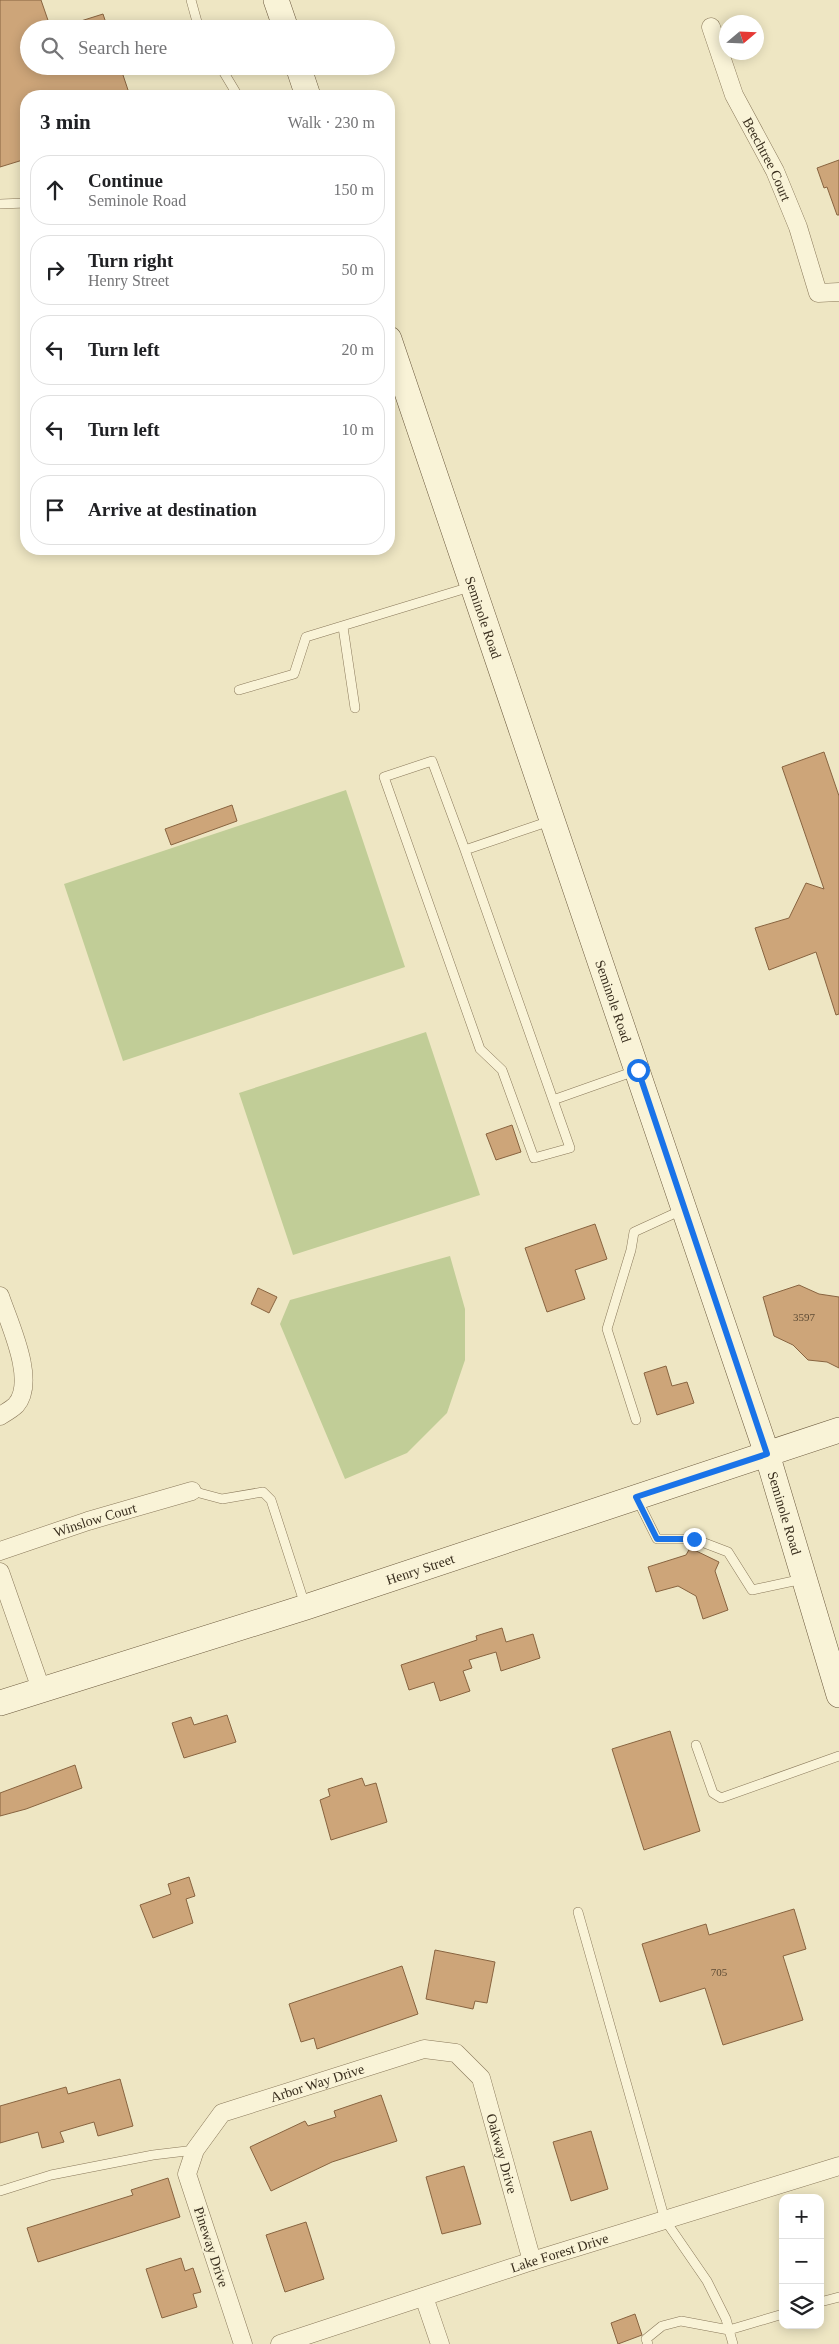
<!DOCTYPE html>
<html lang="en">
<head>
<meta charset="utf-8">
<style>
	body { margin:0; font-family:"Times New Roman",serif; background:#f2f2f2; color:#202124 }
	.controls { position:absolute; right:15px; bottom:15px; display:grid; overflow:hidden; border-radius:10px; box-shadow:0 2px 12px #0003 }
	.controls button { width:45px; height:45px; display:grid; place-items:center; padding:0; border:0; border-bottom:1px solid #e0e0e0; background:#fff; color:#202124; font:25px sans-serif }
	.compass { position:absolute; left:719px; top:15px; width:45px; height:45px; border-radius:50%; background:#fff; box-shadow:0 2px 12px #0003; rotate:71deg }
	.stop { position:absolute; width:15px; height:15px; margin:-11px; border:4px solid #1a73e8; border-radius:50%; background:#fff }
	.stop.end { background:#1a73e8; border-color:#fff; box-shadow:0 1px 5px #0008 }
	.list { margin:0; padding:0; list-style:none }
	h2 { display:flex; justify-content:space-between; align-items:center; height:65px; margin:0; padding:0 20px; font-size:21px }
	h2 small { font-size:16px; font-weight:400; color:#757577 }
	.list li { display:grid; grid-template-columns:32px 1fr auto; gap:15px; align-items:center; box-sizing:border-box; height:70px; margin:0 10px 10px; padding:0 10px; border:1px solid #e0e0e0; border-radius:20px }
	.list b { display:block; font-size:19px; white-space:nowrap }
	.list p { margin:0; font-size:16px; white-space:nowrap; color:#757577 }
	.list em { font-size:16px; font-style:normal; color:#757577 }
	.icon { flex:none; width:28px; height:28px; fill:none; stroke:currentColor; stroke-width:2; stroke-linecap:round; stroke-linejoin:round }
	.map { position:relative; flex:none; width:839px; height:2344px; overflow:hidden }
	.search { position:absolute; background:#fff; box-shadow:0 2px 12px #0003; left:20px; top:20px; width:375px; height:55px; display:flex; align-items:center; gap:12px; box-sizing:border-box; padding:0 18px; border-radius:28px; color:#757577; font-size:19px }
	.panel { position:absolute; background:#fff; box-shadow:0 2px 12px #0003; left:20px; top:90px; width:375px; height:465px; border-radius:20px }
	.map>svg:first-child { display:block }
	.green { fill:#c1cd97 }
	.building { fill:#cda579; stroke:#886440 }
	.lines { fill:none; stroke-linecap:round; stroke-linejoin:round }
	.lane-casing { stroke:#89785a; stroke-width:10 }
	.street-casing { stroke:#89785a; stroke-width:19 }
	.secondary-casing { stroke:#6b593d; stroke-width:26 }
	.lane { stroke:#f9f3d7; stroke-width:9 }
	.street { stroke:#f9f3d7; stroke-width:18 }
	.secondary { stroke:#f9f3d7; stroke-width:25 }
	.route { stroke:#1a73e8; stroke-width:6 }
	.labels { text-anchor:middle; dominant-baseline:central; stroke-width:4.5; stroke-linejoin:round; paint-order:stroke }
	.number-label { font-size:11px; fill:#5e4c35 }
	.street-label { font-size:14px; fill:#392e1e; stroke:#f6f0d3 }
</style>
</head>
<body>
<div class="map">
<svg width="839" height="2344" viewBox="0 0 839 2344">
	<rect width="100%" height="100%" fill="#eee6c3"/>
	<!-- green -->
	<path class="green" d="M346,790L405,967L123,1061L64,884Z
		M426,1032L480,1195L293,1255L239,1093Z
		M450,1256L465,1309V1360L447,1413L407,1453L345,1479L280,1324L290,1300Z"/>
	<!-- building -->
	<path class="building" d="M0,0H41L51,29H29V66H120L130,96H26V159L0,167Z
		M103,14L108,29H65V26Z
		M839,160V215H837L827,187L824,188L817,168Z
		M824,752L839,796V1014L836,1015L816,952L769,970L755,928L789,918L806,883L824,889L782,767Z
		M232,805L237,821L171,845L165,829Z
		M512,1125L521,1152L496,1160L486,1134Z
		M595,1224L607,1259L575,1270L585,1299L547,1312L525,1248Z
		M799,1285L819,1294L839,1297V1368L827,1362L808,1360L793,1345L774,1336L763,1297Z
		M258,1288L277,1297L269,1313L251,1304Z
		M666,1366L672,1386L687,1382L694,1403L657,1415L644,1373Z
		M690,1548L719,1562L715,1571L728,1610L703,1619L696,1596L678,1586L656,1592L648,1567L686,1555Z
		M502,1628L506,1642L533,1634L540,1658L501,1671L496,1652L469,1660L472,1668L463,1671L470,1691L440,1701L434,1682L409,1690L401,1665L477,1640L476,1636Z
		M227,1715L236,1742L184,1758L172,1723L191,1717L194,1725Z
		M670,1731L700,1831L644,1850L612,1749Z
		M75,1765L82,1788L26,1809L0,1816V1793Z
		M362,1778L365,1786L376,1783L387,1822L331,1840L320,1800L330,1796L328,1789Z
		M189,1877L195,1896L186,1899L193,1923L153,1938L140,1905L171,1894L168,1884Z
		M794,1909L806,1949L783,1956L803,2020L723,2045L705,1988L660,2002L642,1944L706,1924L709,1935Z
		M435,1950L495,1962L487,2003L475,2001L473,2009L426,1999Z
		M402,1966L418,2014L317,2049L314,2038L301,2042L289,2004Z
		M120,2079L133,2126L98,2136L94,2122L60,2132L64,2142L42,2148L38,2132L0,2143V2106L66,2087L68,2094Z
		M381,2095L397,2141L332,2162L271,2191L250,2147L305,2121L308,2126L336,2117L334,2111Z
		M591,2131L608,2189L571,2201L553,2142Z
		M464,2166L481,2224L442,2234L426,2177Z
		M168,2178L180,2217L38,2262L27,2228L133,2195L131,2190Z
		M306,2222L324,2279L285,2292L266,2235Z
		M181,2258L185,2271L193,2268L201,2292L193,2294L197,2307L162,2318L146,2269Z
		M635,2314L642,2335L618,2344L611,2323Z"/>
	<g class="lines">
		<defs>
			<path id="lane" d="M191,0L199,29
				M220,66L238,96
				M0,204L26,203
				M343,627L355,708
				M239,690L294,674L306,637L470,587
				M465,850L570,1148L534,1158L502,1070L480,1049L384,777L432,761L465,850L550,821
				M553,1100L635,1071
				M636,1420L607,1329L631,1250L634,1232L682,1210
				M192,1491L222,1499L263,1492L271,1500L305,1605
				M637,1499L657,1539H694L728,1552L752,1590L803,1579
				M696,1745L713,1793L721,1798L839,1756
				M578,1912L665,2220L707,2281L726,2319L729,2330L681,2321L662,2326L646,2339L648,2344
				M0,2191L51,2175L153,2155L195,2150
				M820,2302L839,2297
				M733,2344L729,2330L783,2314"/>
			<g id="street">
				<path id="s1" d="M711,27L734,95L775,171L798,227L818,293L839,292"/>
				<path d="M0,1296C9,1323 37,1381 16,1405C12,1409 5,1413 0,1416"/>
				<path id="s2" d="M0,1551L88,1521L192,1491"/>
				<path d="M0,1572L41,1689"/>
				<path d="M424,2297L440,2344"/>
				<path id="s3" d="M243,2344L187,2174L195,2150L222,2113L424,2049L456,2053L481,2078L532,2261"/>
				<path id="s4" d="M280,2344L532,2261L839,2166"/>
			</g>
			<g id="secondary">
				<path d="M276,0L286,29"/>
				<path d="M298,66L308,96"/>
				<path id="s5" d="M389,339L767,1454L839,1695"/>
				<path id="s6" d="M0,1703L306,1607L839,1430"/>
			</g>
		</defs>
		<!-- lane casing -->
		<use href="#lane" class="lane-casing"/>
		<!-- street casing -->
		<use href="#street" class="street-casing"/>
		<!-- secondary casing -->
		<use href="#secondary" class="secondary-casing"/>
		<!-- lane -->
		<use href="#lane" class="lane"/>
		<!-- street -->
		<use href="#street" class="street"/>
		<!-- secondary -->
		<use href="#secondary" class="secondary"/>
	</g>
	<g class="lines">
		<!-- route -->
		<path class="route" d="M638,1070L767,1454L636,1497L657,1539H694"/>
	</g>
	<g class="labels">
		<!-- number labels -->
		<g class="number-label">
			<text x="804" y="1317">3597</text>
			<text x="719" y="1972">705</text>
		</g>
		<!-- street labels -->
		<g class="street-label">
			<text stroke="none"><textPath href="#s1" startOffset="144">Beechtree Court</textPath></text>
			<text stroke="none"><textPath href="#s5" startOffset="294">Seminole Road</textPath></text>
			<text stroke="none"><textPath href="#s5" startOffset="699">Seminole Road</textPath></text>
			<text stroke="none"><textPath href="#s5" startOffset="1239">Seminole Road</textPath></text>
			<text stroke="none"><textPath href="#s2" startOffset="100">Winslow Court</textPath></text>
			<text stroke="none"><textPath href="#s6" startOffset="441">Henry Street</textPath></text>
			<text stroke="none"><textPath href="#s3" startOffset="350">Arbor Way Drive</textPath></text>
			<text stroke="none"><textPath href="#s3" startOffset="608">Oakway Drive</textPath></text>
			<text transform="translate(211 2247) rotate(72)">Pineway Drive</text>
			<text stroke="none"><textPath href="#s4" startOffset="294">Lake Forest Drive</textPath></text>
		</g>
	</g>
</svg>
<div class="controls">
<button>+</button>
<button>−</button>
<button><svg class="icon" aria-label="layers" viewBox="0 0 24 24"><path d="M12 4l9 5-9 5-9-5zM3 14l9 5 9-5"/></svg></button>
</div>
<svg class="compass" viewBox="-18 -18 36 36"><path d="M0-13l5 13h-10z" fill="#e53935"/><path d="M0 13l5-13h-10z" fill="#757577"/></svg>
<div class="stop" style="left:638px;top:1070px"></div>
<div class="stop end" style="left:694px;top:1539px"></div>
<div class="search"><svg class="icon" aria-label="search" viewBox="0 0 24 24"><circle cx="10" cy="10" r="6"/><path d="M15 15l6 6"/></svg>Search here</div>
<section class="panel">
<h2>3 min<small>Walk · 230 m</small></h2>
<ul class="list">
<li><svg class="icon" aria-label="ahead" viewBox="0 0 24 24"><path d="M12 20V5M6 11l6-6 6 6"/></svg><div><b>Continue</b><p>Seminole Road</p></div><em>150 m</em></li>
<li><svg class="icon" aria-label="right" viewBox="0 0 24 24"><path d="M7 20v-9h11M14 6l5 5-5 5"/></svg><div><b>Turn right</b><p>Henry Street</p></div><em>50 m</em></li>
<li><svg class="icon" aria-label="left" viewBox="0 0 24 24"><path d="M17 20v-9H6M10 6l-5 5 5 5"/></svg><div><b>Turn left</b></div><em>20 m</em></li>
<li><svg class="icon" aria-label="left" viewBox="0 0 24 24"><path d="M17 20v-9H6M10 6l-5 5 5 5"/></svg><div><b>Turn left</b></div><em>10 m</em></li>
<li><svg class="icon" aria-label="arrive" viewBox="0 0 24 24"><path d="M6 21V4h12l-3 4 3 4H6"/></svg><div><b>Arrive at destination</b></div></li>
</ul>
</section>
</div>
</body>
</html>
